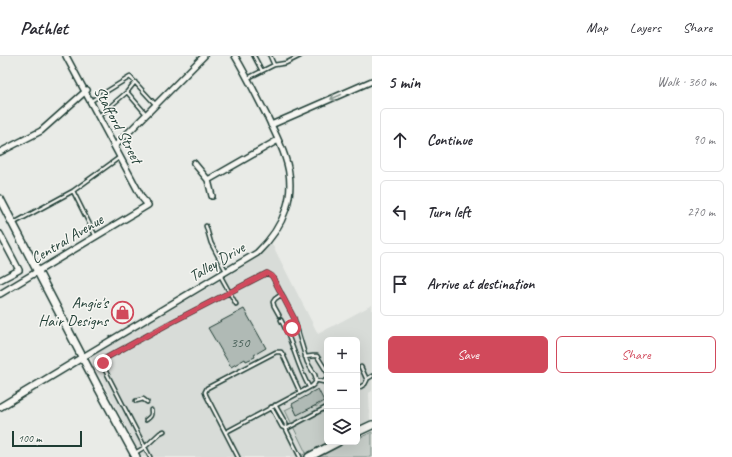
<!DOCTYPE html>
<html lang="en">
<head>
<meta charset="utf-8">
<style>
	body { margin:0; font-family:Caveat,sans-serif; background:#f7f7f7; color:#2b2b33 }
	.controls { position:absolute; right:12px; bottom:12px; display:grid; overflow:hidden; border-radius:6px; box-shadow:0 4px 16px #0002 }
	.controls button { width:36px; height:36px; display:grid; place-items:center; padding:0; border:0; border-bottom:1px solid #e1e1e2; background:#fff; color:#2b2b33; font:20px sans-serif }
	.scale { position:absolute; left:12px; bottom:10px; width:70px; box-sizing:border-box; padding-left:4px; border:2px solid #1f3d34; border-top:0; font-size:11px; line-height:14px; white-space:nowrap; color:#1f3d34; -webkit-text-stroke:3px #f6f6f2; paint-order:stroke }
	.stop { position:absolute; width:12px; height:12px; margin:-9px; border:3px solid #d1495b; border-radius:50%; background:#fff }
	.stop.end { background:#d1495b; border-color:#fff; box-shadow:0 1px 4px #0008 }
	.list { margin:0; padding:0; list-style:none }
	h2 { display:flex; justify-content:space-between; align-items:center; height:52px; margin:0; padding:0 16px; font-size:17px }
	h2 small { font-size:13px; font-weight:400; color:#7c7c81 }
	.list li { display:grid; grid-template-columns:26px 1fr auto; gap:12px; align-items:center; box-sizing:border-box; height:64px; margin:0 8px 8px; padding:0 8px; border:1px solid #e1e1e2; border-radius:6px }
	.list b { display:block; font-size:15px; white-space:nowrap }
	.list em { font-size:13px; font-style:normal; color:#7c7c81 }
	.actions { display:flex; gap:8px; padding:12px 16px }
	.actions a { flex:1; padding:9px 0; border:1px solid #d1495b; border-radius:6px; text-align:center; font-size:14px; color:#d1495b }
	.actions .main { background:#d1495b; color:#fff }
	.icon { flex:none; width:22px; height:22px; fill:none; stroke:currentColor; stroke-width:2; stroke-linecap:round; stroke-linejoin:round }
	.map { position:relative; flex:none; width:372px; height:401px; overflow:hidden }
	header { display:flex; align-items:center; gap:24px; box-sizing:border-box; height:56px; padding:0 20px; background:#fff; border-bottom:1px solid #e1e1e2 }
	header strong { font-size:19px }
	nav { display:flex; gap:22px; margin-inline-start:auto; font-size:14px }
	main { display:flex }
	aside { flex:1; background:#fff }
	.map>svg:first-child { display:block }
	.built { fill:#d8dcd8 }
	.green { fill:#c7cec9; stroke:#73867e }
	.building { fill:#b0bab5; stroke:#1f3d34 }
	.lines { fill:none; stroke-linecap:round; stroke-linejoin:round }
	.service-casing { stroke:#1f3d34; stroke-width:5.5 }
	.minor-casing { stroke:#1f3d34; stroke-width:8 }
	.tertiary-casing { stroke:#1f3d34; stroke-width:9 }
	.secondary-casing { stroke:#1f3d34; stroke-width:10 }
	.service { stroke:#f6f6f2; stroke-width:2.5 }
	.minor { stroke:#f6f6f2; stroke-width:5 }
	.tertiary { stroke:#f6f6f2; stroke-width:6 }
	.secondary { stroke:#f6f6f2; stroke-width:7 }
	.oneway { stroke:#8a9a93 }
	.route { stroke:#d1495b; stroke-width:5 }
	.labels { text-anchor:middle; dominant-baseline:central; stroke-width:3; stroke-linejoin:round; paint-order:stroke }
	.number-label { font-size:14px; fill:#435c54 }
	.street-label { font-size:16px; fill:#1f3d34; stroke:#f6f6f2 }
	.poi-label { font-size:16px; fill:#1f3d34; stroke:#f6f6f2; text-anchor:end }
</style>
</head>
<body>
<header>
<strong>Pathlet</strong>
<nav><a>Map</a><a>Layers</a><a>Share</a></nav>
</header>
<main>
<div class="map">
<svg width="372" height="401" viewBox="0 0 372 401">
	<rect width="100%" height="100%" fill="#e9ebe7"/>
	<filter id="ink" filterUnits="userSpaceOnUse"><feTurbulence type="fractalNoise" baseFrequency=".025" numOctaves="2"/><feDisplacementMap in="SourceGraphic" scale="8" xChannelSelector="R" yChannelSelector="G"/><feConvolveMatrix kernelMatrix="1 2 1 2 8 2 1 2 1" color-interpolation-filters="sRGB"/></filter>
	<g filter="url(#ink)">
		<!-- built -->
		<path class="built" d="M271,186L318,278L372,249V335L369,337L370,366L357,372V284H327V386H329L299,401H142L90,301L218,226L247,208L256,201Z"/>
		<!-- green -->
		<path class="green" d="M327,343V386H357V383L372,376V401H299L306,397L285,354L293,350L297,358L315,350L316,351L325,345V344Z"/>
		<!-- building -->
		<path class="building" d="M244,253L266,292L254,299L255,301L246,305L245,303L231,311L208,272Z
			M318,333L324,345L297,359L292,348L310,338V337Z"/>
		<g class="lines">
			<defs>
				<path id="service" d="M254,0L262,15
					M274,9L286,7L300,0
					M248,22L274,9L270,0
					M127,36L135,26
					M91,45L130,21L132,23L155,48
					M99,60L127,36L146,58
					M73,135L96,181
					M14,167L73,135L120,101
					M206,170L211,187L226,215
					M220,219L236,248
					M279,259L274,250L273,246L275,243L282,238
					M281,264C293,286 297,310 309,331
					M288,277L295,268
					M305,301L313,300H317L327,316
					M367,323L372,320
					M315,324L324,326L327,322
					M357,333L365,328L367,324L361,311
					M136,345L140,344L143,343L147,346
					M275,349L286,368V373L300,401
					M271,351L282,371L286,373
					M146,364C150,361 152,360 151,354
					M286,373L327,351
					M135,397L145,391L160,377L164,375
					M150,401L104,312C102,308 103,306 106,302L172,266L267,217L272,220L294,262L307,306L315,319L316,323L315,327L312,330L226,376
					M238,401L206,339L205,336L207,332L276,296H281L283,299L300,336"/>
				<path id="minor" d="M271,69L372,25
					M116,89L204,0
					M0,96L41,75L87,34
					M194,107L208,124L212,140
					M208,124L278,84
					M0,178L19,214L0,224
					M0,238L148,149L142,142L66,0
					M83,301L257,197C284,171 298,138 285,101C281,88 274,75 268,62C257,41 247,20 235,0"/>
				<path id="tertiary" d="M0,351L83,301"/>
				<path id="secondary" d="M0,143L99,333L136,401
					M357,376L372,369
					M309,401L338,386"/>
			</defs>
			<!-- service casing -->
			<use href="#service" class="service-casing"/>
			<!-- minor casing -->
			<use href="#minor" class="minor-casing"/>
			<!-- tertiary casing -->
			<use href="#tertiary" class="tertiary-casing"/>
			<!-- secondary casing -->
			<use href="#secondary" class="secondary-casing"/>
			<!-- service -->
			<use href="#service" class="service"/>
			<!-- minor -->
			<use href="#minor" class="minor"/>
			<!-- tertiary -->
			<use href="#tertiary" class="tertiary"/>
			<!-- secondary -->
			<use href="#secondary" class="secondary"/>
		</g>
		<!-- one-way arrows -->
		<defs><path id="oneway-shaft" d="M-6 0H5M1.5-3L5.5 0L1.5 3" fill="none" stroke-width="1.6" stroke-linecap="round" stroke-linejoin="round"/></defs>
		<use class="oneway" href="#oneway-shaft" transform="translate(336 41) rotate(156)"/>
	</g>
	<g class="lines" filter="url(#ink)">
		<!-- route -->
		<path class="route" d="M103,307L106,302L172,266L267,217L272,220L294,262L295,267L292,272"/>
	</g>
	<!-- icons -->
	<defs>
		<symbol id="shop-ring" viewBox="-11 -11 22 22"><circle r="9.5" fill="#f6f6f2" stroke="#d1495b" stroke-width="1.5"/><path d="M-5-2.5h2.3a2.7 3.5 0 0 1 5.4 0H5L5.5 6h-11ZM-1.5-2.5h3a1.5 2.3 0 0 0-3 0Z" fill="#d1495b"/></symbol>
	</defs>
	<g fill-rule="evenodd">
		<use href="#shop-ring" x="110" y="244" width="25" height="25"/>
	</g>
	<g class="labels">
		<!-- number labels -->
		<g class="number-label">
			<text x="240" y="286">350</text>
		</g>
		<!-- street labels -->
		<g class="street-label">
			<text transform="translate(118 69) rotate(62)">Stafford Street</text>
			<text transform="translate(67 183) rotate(-31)">Central Avenue</text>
			<text transform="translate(217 206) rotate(-31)">Talley Drive</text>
		</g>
		<!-- poi labels -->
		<g class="poi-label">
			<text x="108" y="247">Angie's<tspan x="108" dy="18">Hair Designs</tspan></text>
		</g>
	</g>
</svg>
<div class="controls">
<button>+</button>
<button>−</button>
<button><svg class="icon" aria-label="layers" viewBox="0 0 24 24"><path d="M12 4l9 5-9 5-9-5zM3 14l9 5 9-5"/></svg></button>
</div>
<div class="scale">100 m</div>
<div class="stop" style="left:292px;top:272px"></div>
<div class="stop end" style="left:103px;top:307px"></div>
</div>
<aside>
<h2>5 min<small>Walk · 360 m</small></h2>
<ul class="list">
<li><svg class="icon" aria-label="ahead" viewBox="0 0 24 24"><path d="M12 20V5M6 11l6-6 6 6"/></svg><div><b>Continue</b></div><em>90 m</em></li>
<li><svg class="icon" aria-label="left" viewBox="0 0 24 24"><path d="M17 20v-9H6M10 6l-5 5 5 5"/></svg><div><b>Turn left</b></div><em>270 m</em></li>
<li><svg class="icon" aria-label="arrive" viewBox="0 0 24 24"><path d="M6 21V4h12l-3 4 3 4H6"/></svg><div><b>Arrive at destination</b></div></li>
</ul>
<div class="actions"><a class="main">Save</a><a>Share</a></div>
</aside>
</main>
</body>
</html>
